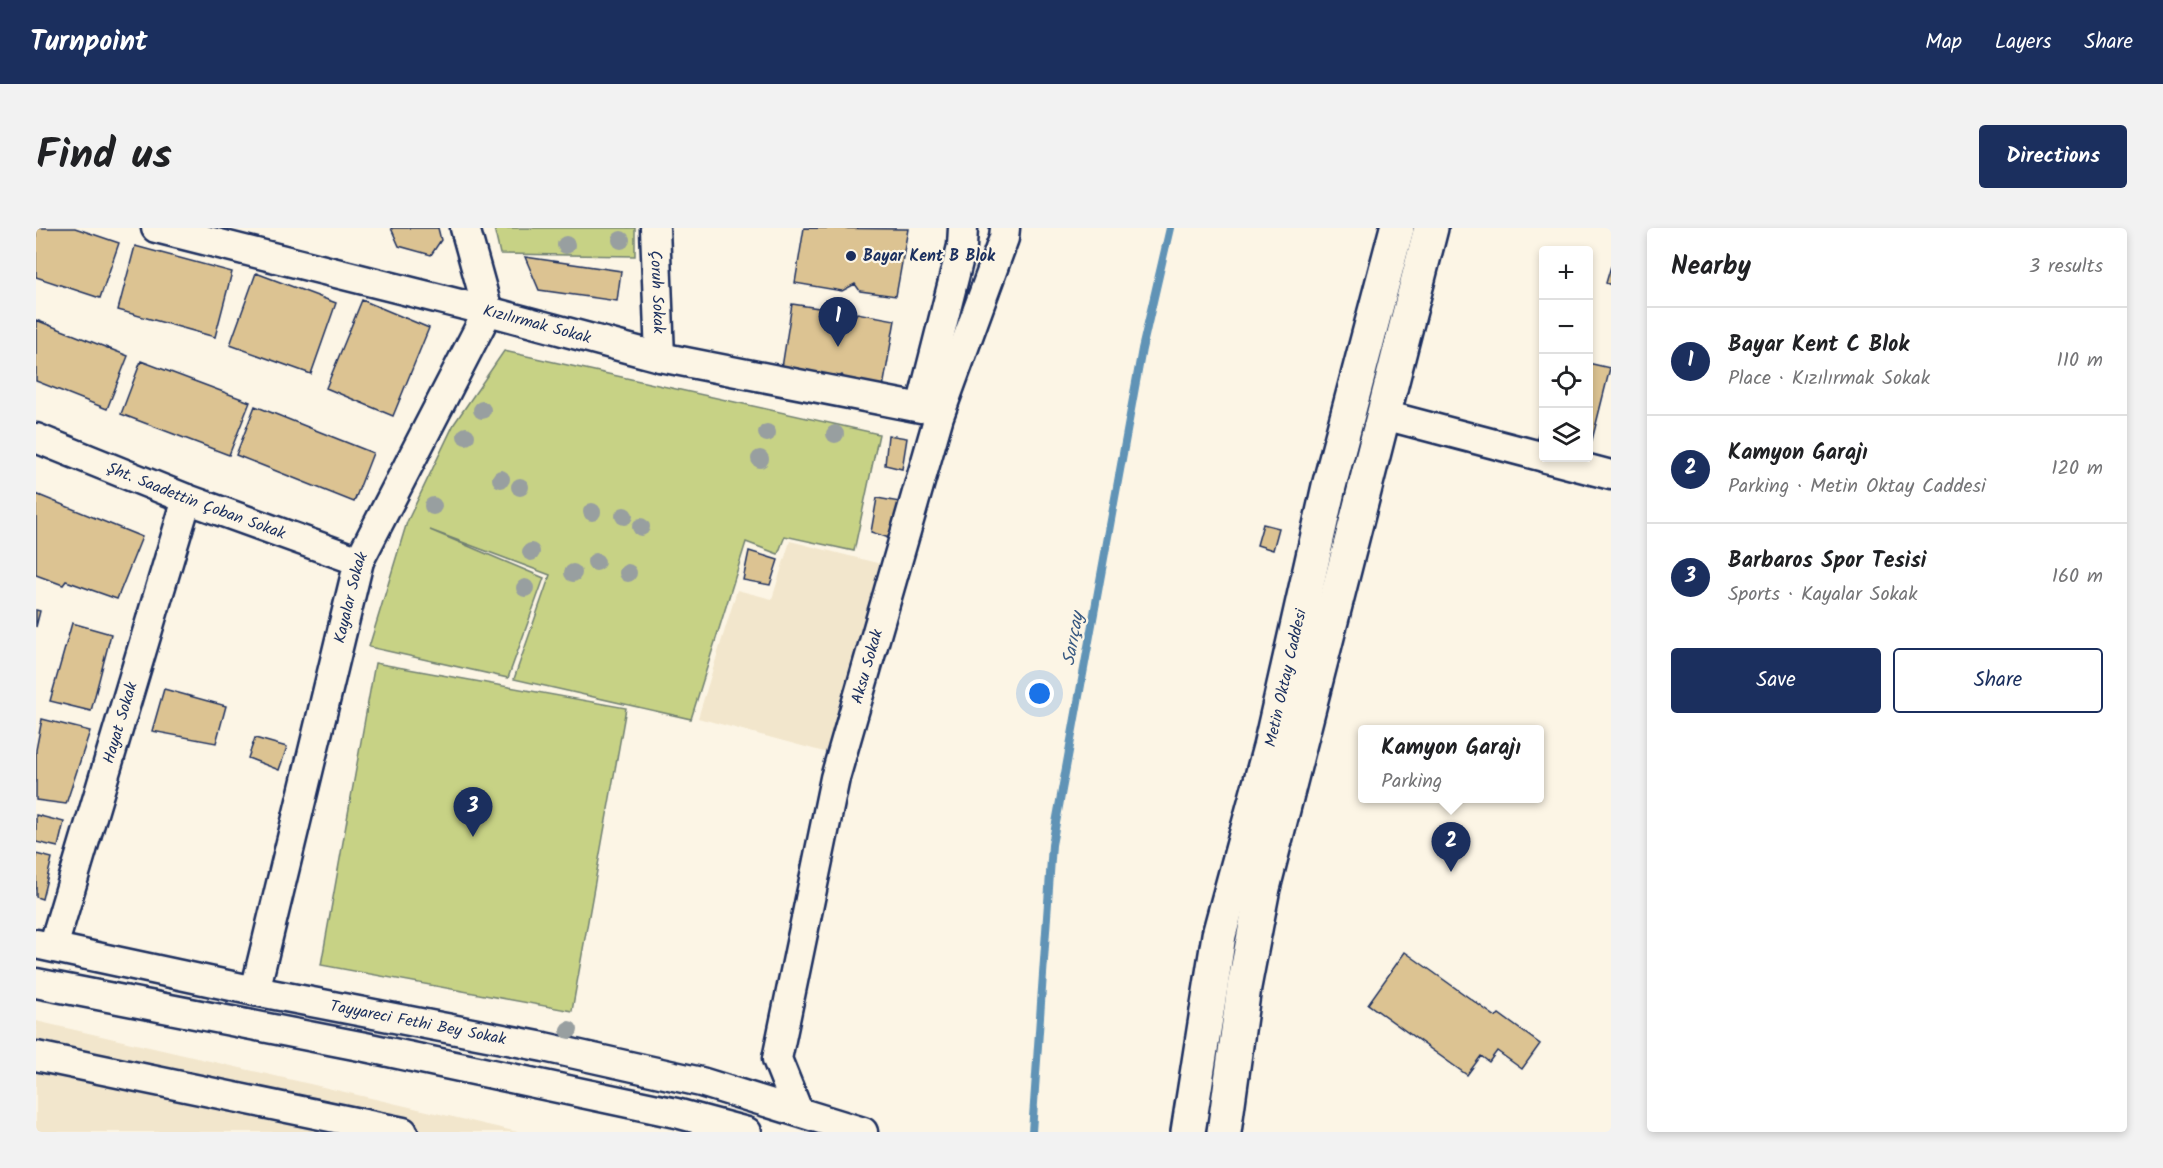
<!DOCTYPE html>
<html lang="en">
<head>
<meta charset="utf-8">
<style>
	body { margin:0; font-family:Kalam,sans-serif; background:#f2f2f2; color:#202124 }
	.controls { position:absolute; right:18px; top:18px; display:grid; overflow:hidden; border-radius:6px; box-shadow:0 3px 9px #0003 }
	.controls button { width:54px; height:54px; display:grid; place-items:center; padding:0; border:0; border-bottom:2px solid #e0e0e0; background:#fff; color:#202124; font:30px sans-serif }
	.you { position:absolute; left:1004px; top:466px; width:21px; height:21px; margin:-15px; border:4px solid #fff; border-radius:50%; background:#1a73e8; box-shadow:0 0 0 9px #1a73e833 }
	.badge { display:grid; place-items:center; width:39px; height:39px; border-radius:50%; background:#1b2f5e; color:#fff; font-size:20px; font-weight:700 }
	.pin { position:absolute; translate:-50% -50px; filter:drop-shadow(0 2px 3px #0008) }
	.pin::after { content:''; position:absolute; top:32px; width:21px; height:18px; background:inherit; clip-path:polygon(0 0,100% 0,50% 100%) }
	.popup { position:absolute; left:1322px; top:497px; width:186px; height:78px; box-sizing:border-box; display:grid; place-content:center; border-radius:6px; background:#fff; filter:drop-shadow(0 2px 4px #0005); font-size:20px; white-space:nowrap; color:#757577 }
	.popup b { font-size:22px; color:#202124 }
	.popup::after { content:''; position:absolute; left:50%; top:100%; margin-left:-12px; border:12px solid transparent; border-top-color:#fff }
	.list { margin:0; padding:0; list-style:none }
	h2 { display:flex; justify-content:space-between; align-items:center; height:78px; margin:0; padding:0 24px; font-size:26px }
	h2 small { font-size:20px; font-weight:400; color:#757577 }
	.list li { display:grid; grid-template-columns:39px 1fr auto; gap:18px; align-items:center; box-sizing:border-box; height:108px; padding:0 24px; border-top:2px solid #e0e0e0 }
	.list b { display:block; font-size:22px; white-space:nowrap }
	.list p { margin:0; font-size:20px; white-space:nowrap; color:#757577 }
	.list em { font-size:20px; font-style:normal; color:#757577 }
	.actions { display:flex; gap:12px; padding:18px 24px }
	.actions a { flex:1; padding:14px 0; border:2px solid #1b2f5e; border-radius:6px; text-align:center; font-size:21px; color:#1b2f5e }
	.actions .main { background:#1b2f5e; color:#fff }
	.icon { flex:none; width:33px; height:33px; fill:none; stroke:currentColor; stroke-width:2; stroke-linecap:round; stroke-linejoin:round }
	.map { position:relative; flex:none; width:1575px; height:904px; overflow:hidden; border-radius:6px }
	header { display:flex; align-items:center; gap:36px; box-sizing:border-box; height:84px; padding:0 30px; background:#1b2f5e; color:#fff }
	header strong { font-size:28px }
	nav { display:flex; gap:33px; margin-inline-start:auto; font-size:21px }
	.intro { display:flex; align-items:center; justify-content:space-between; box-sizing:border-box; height:144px; padding:0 36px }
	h1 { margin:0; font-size:42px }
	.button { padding:15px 27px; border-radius:6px; background:#1b2f5e; color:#fff; font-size:21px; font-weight:700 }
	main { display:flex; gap:36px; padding:0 36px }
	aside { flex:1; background:#fff; border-radius:6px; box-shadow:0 3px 9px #0003 }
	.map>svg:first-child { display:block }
	.built { fill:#f2e6cc }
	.green { fill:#c7d285; stroke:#718072; stroke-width:1.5 }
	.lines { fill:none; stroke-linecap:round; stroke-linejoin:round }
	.stream { stroke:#6093b6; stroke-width:8 }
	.building { fill:#dcc392; stroke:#1b2f5e; stroke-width:1.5 }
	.minor-casing { stroke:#1b2f5e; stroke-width:33 }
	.secondary-casing { stroke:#1b2f5e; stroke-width:38 }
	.minor { stroke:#fcf5e5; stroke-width:28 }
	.secondary { stroke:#fcf5e5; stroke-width:33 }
	.tree { fill:#989fa0 }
	.poi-dot { fill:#1b2f5e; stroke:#fcf5e5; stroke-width:2 }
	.labels { text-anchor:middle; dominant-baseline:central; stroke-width:4.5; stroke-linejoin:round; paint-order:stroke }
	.poi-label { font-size:16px; font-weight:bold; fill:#1b2f5e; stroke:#fcf5e5; text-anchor:start }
	.street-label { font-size:16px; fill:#1b2f5e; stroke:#fcf5e5 }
	.water-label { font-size:18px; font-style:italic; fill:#385982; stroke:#fcf5e5 }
</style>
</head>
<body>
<header>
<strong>Turnpoint</strong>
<nav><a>Map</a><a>Layers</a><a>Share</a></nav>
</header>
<div class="intro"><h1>Find us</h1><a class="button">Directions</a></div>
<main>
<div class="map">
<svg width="1575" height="904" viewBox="0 0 1575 904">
	<rect width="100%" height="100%" fill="#fcf5e5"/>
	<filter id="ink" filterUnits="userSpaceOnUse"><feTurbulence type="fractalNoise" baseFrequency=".0167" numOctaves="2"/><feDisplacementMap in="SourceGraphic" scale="12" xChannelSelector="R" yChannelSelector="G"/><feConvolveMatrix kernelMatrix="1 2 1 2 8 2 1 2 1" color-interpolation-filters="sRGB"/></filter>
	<g filter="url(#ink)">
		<!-- built -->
		<path class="built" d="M754,313L853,338L803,528L662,490L701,362L736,371Z
			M0,793L482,904H0Z"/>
		<!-- green -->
		<path class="green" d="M458,0H599V28L464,26Z
			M468,123L843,206L818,323L749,308L742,326L710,314L655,491L478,451L514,347L394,302L508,350L472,450L333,419L371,294L418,196Z
			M339,435L590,480L536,783L285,737Z"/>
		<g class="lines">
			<!-- stream -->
			<path class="stream" d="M996,904L1016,617L1106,121L1134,0"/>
		</g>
		<!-- building -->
		<path class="building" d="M0,0H39L83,15L64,70L0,49Z
			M355,0H402L405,12L395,27L363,18Z
			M768,0L872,1L860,68L824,63L819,56L806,63L759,55Z
			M99,18L196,44L179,109L82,82Z
			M489,29L585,43L581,73L503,62Z
			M1575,38V57L1570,55Z
			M220,45L300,75L275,146L194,117Z
			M326,72L393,100L357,188L290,160Z
			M756,76L796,82V89L816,93L821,85L859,92L847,160L811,154L806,147L792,154L745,146Z
			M0,92L92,128L71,181L0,153Z
			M105,133L214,174L193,227L85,186Z
			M1552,135L1574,140L1552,228Z
			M219,178L337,225L318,274L200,227Z
			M1508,183V217L1500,215Z
			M852,207L871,210L866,241L849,237Z
			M0,266L106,309L81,371L30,353L27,357L0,347Z
			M841,270L864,274L856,311L835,304Z
			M1227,296L1243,300L1237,322L1221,317Z
			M713,323L742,332L734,357L707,352Z
			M0,382L4,383L0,399Z
			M36,395L75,406L55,483L14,473Z
			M128,461L190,478L180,515L116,503Z
			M6,491L54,503L30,576L0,572V522Z
			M219,510L251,519L243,542L212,530Z
			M0,587L28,594L22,619L0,614Z
			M0,626L16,630L6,671L0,669Z
			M1369,724L1460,789L1463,786L1504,816L1486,841L1461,823L1453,834L1445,828L1431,847L1332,776Z"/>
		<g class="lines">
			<defs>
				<g id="minor">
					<path id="s1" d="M120,0L452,83L624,129L885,180L926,18L927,0"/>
					<path id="s2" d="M619,0L624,129"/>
					<path d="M1348,187L1508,229"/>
					<path id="s3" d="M0,210L151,271L323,333"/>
					<path d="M1510,230L1575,247"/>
					<path id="s4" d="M0,716L219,763L508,819L665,854L827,904"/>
					<path id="s5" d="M17,719L151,271"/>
					<path d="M0,755L329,819L640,885L711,904"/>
					<path id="s6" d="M219,763L323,333L452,83L429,0"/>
					<path d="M0,828L367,904"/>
					<path id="s7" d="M762,883L741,831L799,550L903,188L968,10L969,0"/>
				</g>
				<g id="secondary">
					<path id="s8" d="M1152,904L1183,707L1234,519L1293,258L1361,0"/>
					<path d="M1188,904L1208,759L1227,660L1395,0"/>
				</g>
			</defs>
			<!-- minor casing -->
			<use href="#minor" class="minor-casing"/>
			<!-- secondary casing -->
			<use href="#secondary" class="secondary-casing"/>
			<!-- minor -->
			<use href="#minor" class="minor"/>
			<!-- secondary -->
			<use href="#secondary" class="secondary"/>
		</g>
		<!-- trees -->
		<g class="tree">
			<circle cx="585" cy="12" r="9"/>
			<circle cx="530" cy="17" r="9"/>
			<circle cx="446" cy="182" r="9"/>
			<circle cx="731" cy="205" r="9"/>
			<circle cx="799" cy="206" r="9"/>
			<circle cx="430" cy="208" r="9"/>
			<circle cx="724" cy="231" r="9"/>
			<circle cx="465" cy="251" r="9"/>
			<circle cx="484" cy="259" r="9"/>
			<circle cx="397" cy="278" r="9"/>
			<circle cx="556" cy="284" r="9"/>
			<circle cx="588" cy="288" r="9"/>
			<circle cx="605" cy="299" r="9"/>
			<circle cx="495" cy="324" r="9"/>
			<circle cx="560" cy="334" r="9"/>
			<circle cx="537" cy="345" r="9"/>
			<circle cx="592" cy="345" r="9"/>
			<circle cx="489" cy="360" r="9"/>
			<circle cx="533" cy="802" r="9"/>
		</g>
	</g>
	<!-- markers -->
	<circle class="poi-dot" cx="815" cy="28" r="6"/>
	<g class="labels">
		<!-- poi labels -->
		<g class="poi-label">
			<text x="827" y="28">Bayar Kent B Blok</text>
		</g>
		<!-- street labels -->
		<g class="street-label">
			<text stroke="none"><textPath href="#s2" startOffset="64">Çoruh Sokak</textPath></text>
			<text stroke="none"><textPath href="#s1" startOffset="393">Kızılırmak Sokak</textPath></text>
			<text stroke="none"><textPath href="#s3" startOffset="172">Şht. Saadettin Çoban Sokak</textPath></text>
			<text stroke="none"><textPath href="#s6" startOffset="405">Kayalar Sokak</textPath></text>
			<text stroke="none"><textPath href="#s7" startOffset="459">Aksu Sokak</textPath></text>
			<text stroke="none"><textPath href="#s8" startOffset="465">Metin Oktay Caddesi</textPath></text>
			<text stroke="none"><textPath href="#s5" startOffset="234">Hayat Sokak</textPath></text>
			<text stroke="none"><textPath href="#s4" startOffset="390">Tayyareci Fethi Bey Sokak</textPath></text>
		</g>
		<!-- water labels -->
		<g class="water-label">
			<text transform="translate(1038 411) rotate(-80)">Sarıçay</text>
		</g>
	</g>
</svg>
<div class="controls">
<button>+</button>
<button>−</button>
<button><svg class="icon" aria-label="locate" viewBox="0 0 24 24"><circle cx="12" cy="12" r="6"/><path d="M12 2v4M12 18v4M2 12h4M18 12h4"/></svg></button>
<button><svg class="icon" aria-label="layers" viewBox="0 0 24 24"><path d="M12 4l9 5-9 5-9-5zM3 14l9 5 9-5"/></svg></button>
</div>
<div class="you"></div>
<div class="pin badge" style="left:802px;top:119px">1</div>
<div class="pin badge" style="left:1415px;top:644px">2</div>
<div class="popup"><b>Kamyon Garajı</b>Parking</div>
<div class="pin badge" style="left:437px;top:609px">3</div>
</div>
<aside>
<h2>Nearby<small>3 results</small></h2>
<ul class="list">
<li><span class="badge">1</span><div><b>Bayar Kent C Blok</b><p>Place · Kızılırmak Sokak</p></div><em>110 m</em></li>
<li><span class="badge">2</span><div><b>Kamyon Garajı</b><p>Parking · Metin Oktay Caddesi</p></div><em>120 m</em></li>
<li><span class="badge">3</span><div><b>Barbaros Spor Tesisi</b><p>Sports · Kayalar Sokak</p></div><em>160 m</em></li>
</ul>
<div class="actions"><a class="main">Save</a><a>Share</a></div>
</aside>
</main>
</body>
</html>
